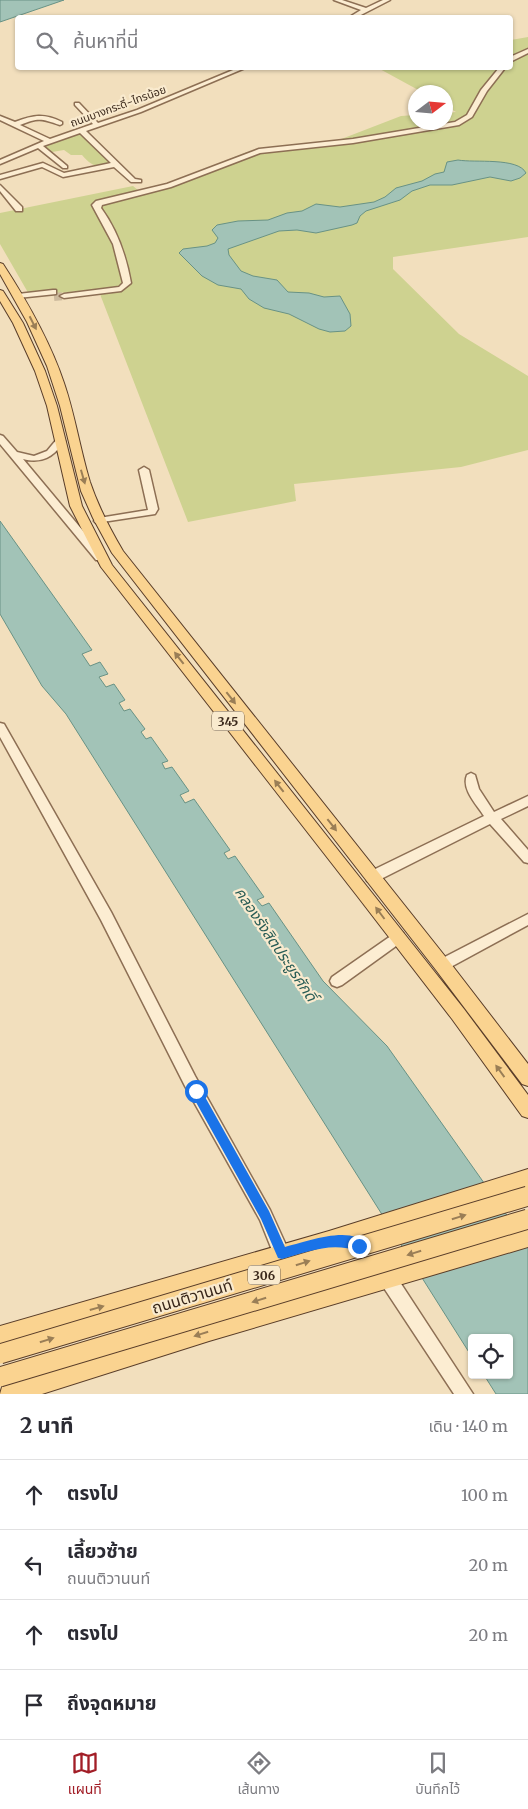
<!DOCTYPE html>
<html lang="th">
<head>
<meta charset="utf-8">
<style>
	body { margin:0; font-family:Merriweather,"Noto Sans Thai",serif; background:#f7f7f7; color:#2b2b33 }
	.controls { position:absolute; right:15px; bottom:15px; display:grid; overflow:hidden; border-radius:5px; box-shadow:0 1px 4px #0004 }
	.controls button { width:45px; height:45px; display:grid; place-items:center; padding:0; border:0; border-bottom:1px solid #e1e1e2; background:#fff; color:#2b2b33; font:25px sans-serif }
	.compass { position:absolute; left:408px; top:85px; width:45px; height:45px; border-radius:50%; background:#fff; box-shadow:0 1px 4px #0004; rotate:74deg }
	.stop { position:absolute; width:15px; height:15px; margin:-11px; border:4px solid #1a73e8; border-radius:50%; background:#fff }
	.stop.end { background:#1a73e8; border-color:#fff; box-shadow:0 1px 5px #0008 }
	.list { margin:0; padding:0; list-style:none }
	h2 { display:flex; justify-content:space-between; align-items:center; height:65px; margin:0; padding:0 20px; font-size:21px }
	h2 small { font-size:16px; font-weight:400; color:#7c7c81 }
	.list li { display:grid; grid-template-columns:32px 1fr auto; gap:15px; align-items:center; box-sizing:border-box; height:70px; padding:0 20px; border-top:1px solid #e1e1e2 }
	.list b { display:block; font-size:19px; white-space:nowrap }
	.list p { margin:0; font-size:16px; white-space:nowrap; color:#7c7c81 }
	.list em { font-size:16px; font-style:normal; color:#7c7c81 }
	.icon { flex:none; width:28px; height:28px; fill:none; stroke:currentColor; stroke-width:2; stroke-linecap:round; stroke-linejoin:round }
	.map { position:relative; flex:none; width:528px; height:1394px; overflow:hidden }
	.search { position:absolute; background:#fff; box-shadow:0 1px 4px #0004; left:15px; right:15px; top:15px; height:55px; display:flex; align-items:center; gap:12px; box-sizing:border-box; padding:0 18px; border-radius:5px; color:#7c7c81; font-size:19px }
	.sheet { height:345px; background:#fff }
	nav { display:flex; justify-content:space-around; align-items:center; box-sizing:border-box; height:70px; border-top:1px solid #e1e1e2; background:#fff; font-size:14px; color:#7c7c81 }
	nav a { display:grid; justify-items:center; gap:2px }
	nav .on { color:#a21e27 }
	.map>svg:first-child { display:block }
	.green { fill:#ced290 }
	.water { fill:#a2c3b7; stroke:#689285 }
	.lines { fill:none; stroke-linecap:round; stroke-linejoin:round }
	.minor-tunnel { stroke:#cdba9d; stroke-width:8; stroke-dasharray:8 4; stroke-linecap:butt }
	.minor-casing { stroke:#8d6f54; stroke-width:3 }
	.major-casing { stroke:#593d29; stroke-width:2 }
	.minor { fill:#fcedd2; fill-rule:evenodd }
	.major { fill:#fad390; fill-rule:evenodd }
	.major-bridge-casing { stroke:#593d29; stroke-width:21; stroke-linecap:butt }
	.major-bridge { stroke:#fad390; stroke-width:19 }
	.oneway { fill:#9a7e56 }
	.route { fill:#1a73e8 }
	.labels { text-anchor:middle; dominant-baseline:central; stroke-width:4.5; stroke-linejoin:round; paint-order:stroke }
	.far-street-label { font-size:11px; fill:#3a281b; stroke:#f9eace }
	.shield { fill:#f9eace; stroke:#736251; stroke-width:1 }
	.shield-label { font-size:12px; font-weight:bold; fill:#3a281b }
	.water-label { font-size:15px; font-style:italic; fill:#285c55; stroke:#f9eace }
	.near-street-label { font-size:16px; fill:#3a281b; stroke:#f9eace }
</style>
</head>
<body>
<div class="map">
<svg width="528" height="1394" viewBox="0 0 528 1394">
	<rect width="100%" height="100%" fill="#f2dfbd"/>
	<!-- green -->
	<path class="green" d="M528,37V237L393,257V269L459,334L528,376V450L461,467L294,484L296,501L188,522L98,289L30,296L0,244V213L133,186L139,191L177,181L247,152L331,143L401,116L415,115L416,122H446V113L456,112L446,106V92H422L378,68H510L511,40Z
		M76,133L84,137L112,164C98,168 92,167 82,155H71L64,150L52,152L41,146Z"/>
	<!-- water -->
	<path class="water" d="M0,0H64L0,22Z
		M458,160C474,163 518,157 526,173L520,178L511,181L490,177L452,185H430L412,191L400,200L366,211L360,216L357,223L352,225L316,233L297,230L279,231L228,249L229,255L241,271L253,276L277,280L288,292L309,293L324,297L340,296L350,314L351,326L345,331L330,332L319,329L289,314L264,308L249,299L241,289L218,285L202,276L179,253L183,249L207,246L215,243L218,238L212,230L217,225L238,221L268,220L287,213L302,211L316,204L340,207L374,202L385,197L396,188L422,181L435,174L444,172L447,162Z
		M0,521L92,650L82,654L90,666L100,662L108,674L99,677L106,687L114,684L125,700L119,703L124,711L130,709L145,729L141,732L146,739L151,737L168,761L162,763L165,769L172,767L189,791L180,795L185,803L194,799L230,850L224,853L228,859L235,856L264,897L257,900L262,906L269,903L323,981L387,1046L528,1245V1394H496L484,1375H509V1338H472V1357L66,714L42,686L0,614Z"/>
	<g class="lines">
		<!-- minor-tunnel -->
		<path class="minor-tunnel" d="M54,297L64,296"/>
		<defs>
			<path id="minor" d="M334,0H342L366,8L383,0H390L355,18H348L361,10Z
				M528,49V53L510,62V57Z
				M238,68H245L141,112L86,131L135,179L141,180V182H131L114,167L63,177L42,167L0,179V175L43,163L64,173L111,163L80,133L43,146L67,166V168H63L38,148L0,164V160L44,141L0,120V116L15,122C33,115 44,113 62,122V124L60,125C42,119 39,117 20,125L50,139L93,124L75,105V103H79L98,123L137,110Z
				M499,68H505L487,91L472,117L459,125L353,143L260,153L171,187L102,205L101,208C117,230 126,255 131,283L121,291L64,298L60,296L64,294L119,287L123,283L113,244L92,205L96,201L167,184L259,149L353,139L455,122L467,115L481,90Z
				M0,185L22,207V211H16L0,191Z
				M53,290H56V294L18,298L14,296L18,294Z
				M0,435L3,436L17,452L34,456L47,451L57,439H63L65,441C53,457 42,464 23,459L104,556L105,558L104,560H96L10,456L0,444Z
				M144,467L149,470L158,509L155,514L96,523L94,521L96,519L99,518L148,510L139,470Z
				M0,723L4,724L111,912L195,1076L270,1210L290,1254L288,1260L282,1262L276,1260L260,1220L185,1086L101,920L0,737Z
				M471,773L475,775L479,789L494,812L528,796V806L501,819L528,850V863L524,862L490,824L377,881L372,882L367,881L366,877L367,873L484,816C477,805 461,789 467,775Z
				M528,914V925L447,969L442,971L437,969L435,965L437,961Z
				M398,931L403,933L405,937L403,941L342,985L337,987L332,985L330,981L332,977Z
				M388,1271L394,1273L473,1394H454L382,1285L380,1279L382,1273Z"/>
			<path id="major" d="M0,263L3,264C27,301 50,341 64,383C75,415 80,449 90,482C98,506 110,529 123,551L448,960L528,1064V1086L522,1084L436,970L112,553L93,518L81,491L60,406L47,366L27,322L0,274Z
				M0,290L3,291L23,323L45,371L57,406L82,506L112,565L464,1009L528,1095V1118L522,1116L452,1019L358,897L101,567L70,506L47,406L35,371L13,323L0,301Z
				M528,1169V1187L329,1251L0,1346V1326L329,1231Z
				M528,1227V1247L209,1341L42,1394H0L2,1387L9,1384L209,1321Z"/>
		</defs>
		<!-- minor casing -->
		<use href="#minor" class="minor-casing"/>
		<!-- major casing -->
		<use href="#major" class="major-casing"/>
		<!-- minor -->
		<use href="#minor" class="minor"/>
		<!-- major -->
		<use href="#major" class="major"/>
		<defs>
			<path id="major-bridge" d="M0,1354L528,1196
				M0,1377L528,1219"/>
		</defs>
		<!-- major-bridge casing -->
		<use href="#major-bridge" class="major-bridge-casing"/>
		<!-- major-bridge -->
		<use href="#major-bridge" class="major-bridge"/>
	</g>
	<!-- one-way arrows -->
	<defs><path id="oneway-solid" d="M-6-.8H1V-3.2L6.5 0L1 3.2V.8H-6Z" transform="scale(1.25)"/></defs>
	<g class="oneway">
		<use href="#oneway-solid" transform="translate(33 323) rotate(63)"/>
		<use href="#oneway-solid" transform="translate(83 477) rotate(74)"/>
		<use href="#oneway-solid" transform="translate(179 658) rotate(-128)"/>
		<use href="#oneway-solid" transform="translate(231 698) rotate(52)"/>
		<use href="#oneway-solid" transform="translate(279 786) rotate(-128)"/>
		<use href="#oneway-solid" transform="translate(332 825) rotate(52)"/>
		<use href="#oneway-solid" transform="translate(380 913) rotate(-127)"/>
		<use href="#oneway-solid" transform="translate(500 1071) rotate(-126)"/>
		<use href="#oneway-solid" transform="translate(459 1217) rotate(-17)"/>
		<use href="#oneway-solid" transform="translate(414 1253) rotate(163)"/>
		<use href="#oneway-solid" transform="translate(303 1263) rotate(-17)"/>
		<use href="#oneway-solid" transform="translate(259 1300) rotate(163)"/>
		<use href="#oneway-solid" transform="translate(97 1308) rotate(-16)"/>
		<use href="#oneway-solid" transform="translate(201 1334) rotate(163)"/>
		<use href="#oneway-solid" transform="translate(47 1340) rotate(-17)"/>
	</g>
	<!-- route -->
	<path class="route" d="M196,1086L200,1088L269,1211L285,1247C303,1243 355,1223 365,1246L363,1250L359,1252C333,1241 308,1252 282,1259L278,1258L261,1219L192,1095L191,1091L192,1088Z"/>
	<g class="labels">
		<!-- far-street labels -->
		<g class="far-street-label">
			<text transform="translate(118 106) rotate(-20)">ถนนบางกระดี่-ไทรน้อย</text>
		</g>
		<!-- shield labels -->
		<g class="shield">
			<rect x="212" y="711.5" width="32" height="19" rx="4"/>
			<rect x="248" y="1265.5" width="32" height="19" rx="4"/>
		</g>
		<g class="shield-label">
			<text x="228" y="721">345</text>
			<text x="264" y="1275">306</text>
		</g>
		<!-- water labels -->
		<g class="water-label">
			<text transform="translate(276 944) rotate(56)">คลองรังสิตประยูรศักดิ์</text>
		</g>
		<!-- near-street labels -->
		<g class="near-street-label">
			<text transform="translate(192 1296) rotate(-17)">ถนนติวานนท์</text>
		</g>
	</g>
</svg>
<div class="controls">
<button><svg class="icon" aria-label="locate" viewBox="0 0 24 24"><circle cx="12" cy="12" r="6"/><path d="M12 2v4M12 18v4M2 12h4M18 12h4"/></svg></button>
</div>
<svg class="compass" viewBox="-18 -18 36 36"><path d="M0-13l5 13h-10z" fill="#e53935"/><path d="M0 13l5-13h-10z" fill="#7c7c81"/></svg>
<div class="stop" style="left:196px;top:1091px"></div>
<div class="stop end" style="left:359px;top:1246px"></div>
<div class="search"><svg class="icon" aria-label="search" viewBox="0 0 24 24"><circle cx="10" cy="10" r="6"/><path d="M15 15l6 6"/></svg>ค้นหาที่นี่</div>
</div>
<section class="sheet">
<h2>2 นาที<small>เดิน · 140 m</small></h2>
<ul class="list">
<li><svg class="icon" aria-label="ahead" viewBox="0 0 24 24"><path d="M12 20V5M6 11l6-6 6 6"/></svg><div><b>ตรงไป</b></div><em>100 m</em></li>
<li><svg class="icon" aria-label="left" viewBox="0 0 24 24"><path d="M17 20v-9H6M10 6l-5 5 5 5"/></svg><div><b>เลี้ยวซ้าย</b><p>ถนนติวานนท์</p></div><em>20 m</em></li>
<li><svg class="icon" aria-label="ahead" viewBox="0 0 24 24"><path d="M12 20V5M6 11l6-6 6 6"/></svg><div><b>ตรงไป</b></div><em>20 m</em></li>
<li><svg class="icon" aria-label="arrive" viewBox="0 0 24 24"><path d="M6 21V4h12l-3 4 3 4H6"/></svg><div><b>ถึงจุดหมาย</b></div></li>
</ul>
</section>
<nav>
<a class="on"><svg class="icon" aria-label="map" viewBox="0 0 24 24"><path d="M3 6l6-2 6 2 6-2v14l-6 2-6-2-6 2zM9 4v14M15 6v14"/></svg>แผนที่</a>
<a><svg class="icon" aria-label="directions" viewBox="0 0 24 24"><path d="M12 3l9 9-9 9-9-9zM9 14v-3h6M13 9l2 2-2 2"/></svg>เส้นทาง</a>
<a><svg class="icon" aria-label="saved" viewBox="0 0 24 24"><path d="M7 4h10v16l-5-4-5 4z"/></svg>บันทึกไว้</a>
</nav>
</body>
</html>
